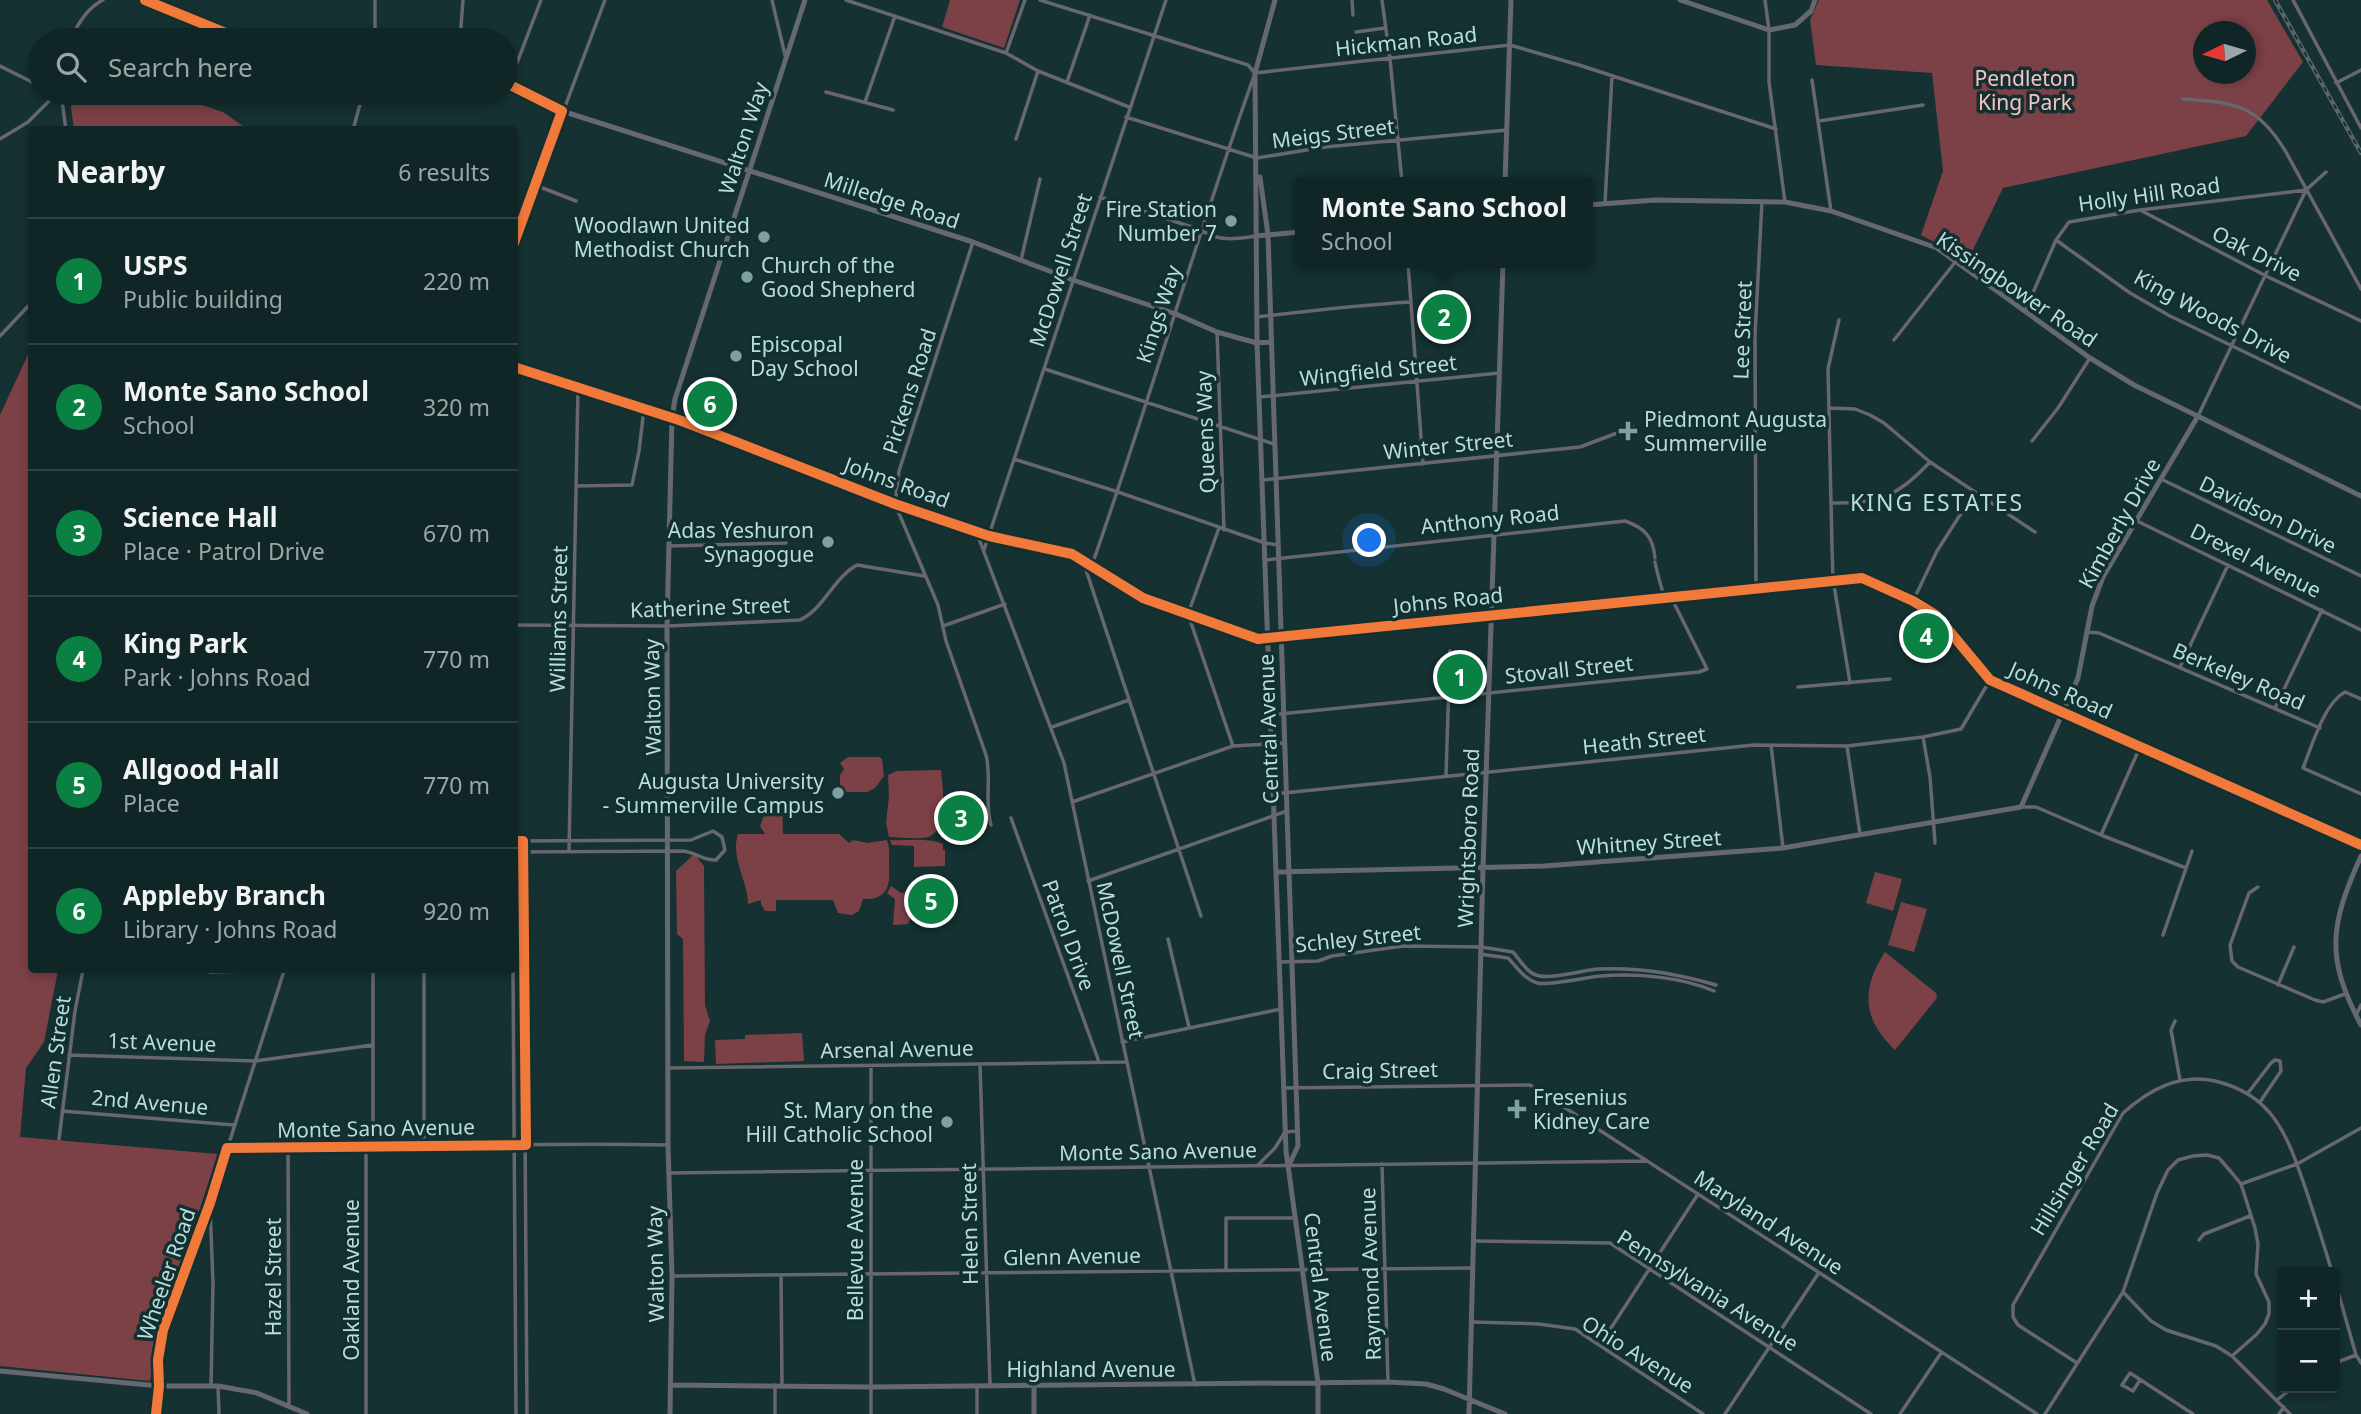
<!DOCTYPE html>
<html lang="en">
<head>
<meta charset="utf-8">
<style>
	body { margin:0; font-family:"Noto Sans",sans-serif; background:#1e3132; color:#f1f3f6 }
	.controls { position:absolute; right:21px; bottom:21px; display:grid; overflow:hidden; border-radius:7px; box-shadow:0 4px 10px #0003 }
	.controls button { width:63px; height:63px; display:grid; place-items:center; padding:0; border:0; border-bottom:2px solid #304242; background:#102525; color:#f1f3f6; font:35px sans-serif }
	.compass { position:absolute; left:2193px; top:21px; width:63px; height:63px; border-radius:50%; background:#102525; box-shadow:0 4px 10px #0003; rotate:265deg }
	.you { position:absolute; left:1370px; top:541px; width:24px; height:24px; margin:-18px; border:5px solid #fff; border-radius:50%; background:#1a73e8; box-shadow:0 0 0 10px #1a73e833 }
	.badge { display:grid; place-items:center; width:46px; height:46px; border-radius:50%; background:#0b8043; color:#fff; font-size:23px; font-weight:700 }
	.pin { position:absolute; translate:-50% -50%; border:4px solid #fff; box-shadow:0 2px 7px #0006 }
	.popup { position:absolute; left:1295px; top:177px; width:298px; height:91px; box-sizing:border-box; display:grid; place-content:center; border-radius:7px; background:#102525; filter:drop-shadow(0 2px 5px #0005); font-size:23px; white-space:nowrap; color:#9ca5a7 }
	.popup b { font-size:26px; color:#f1f3f6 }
	.popup::after { content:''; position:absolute; left:50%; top:100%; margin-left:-14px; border:14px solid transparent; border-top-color:#102525 }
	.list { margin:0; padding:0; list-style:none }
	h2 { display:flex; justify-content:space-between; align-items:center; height:91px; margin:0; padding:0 28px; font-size:30px }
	h2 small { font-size:23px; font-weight:400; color:#9ca5a7 }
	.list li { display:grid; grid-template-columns:46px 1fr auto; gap:21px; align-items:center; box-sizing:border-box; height:126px; padding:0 28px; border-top:2px solid #304242 }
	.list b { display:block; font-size:26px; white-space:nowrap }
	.list p { margin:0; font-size:23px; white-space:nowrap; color:#9ca5a7 }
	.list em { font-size:23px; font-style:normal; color:#9ca5a7 }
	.icon { flex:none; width:38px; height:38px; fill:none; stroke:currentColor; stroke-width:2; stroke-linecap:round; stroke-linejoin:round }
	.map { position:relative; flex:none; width:2361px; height:1414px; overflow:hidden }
	.search { position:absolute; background:#102525; box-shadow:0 4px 10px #0003; left:28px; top:28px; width:490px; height:77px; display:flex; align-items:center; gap:18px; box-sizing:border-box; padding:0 24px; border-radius:38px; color:#9ca5a7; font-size:26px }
	.panel { position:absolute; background:#102525; box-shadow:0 4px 10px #0003; left:28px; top:126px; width:490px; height:847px; border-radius:7px }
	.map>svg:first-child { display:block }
	.green { fill:#7b4146; fill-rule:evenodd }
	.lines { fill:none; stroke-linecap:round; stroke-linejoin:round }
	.street { stroke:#67676d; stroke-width:3.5 }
	.secondary { stroke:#666870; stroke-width:5 }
	.rail-casing { stroke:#5b6568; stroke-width:4.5 }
	.rail { stroke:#132f30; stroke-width:2; stroke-dasharray:5; stroke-linecap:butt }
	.cycleway-casing { stroke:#132f30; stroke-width:15 }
	.cycleway { stroke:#f17a3a; stroke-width:10 }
	.poi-dot { fill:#7ea1a1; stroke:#132f30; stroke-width:2.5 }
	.labels { text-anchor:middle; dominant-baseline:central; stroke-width:7; stroke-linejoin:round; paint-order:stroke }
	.street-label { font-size:21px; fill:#b6dede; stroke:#132f30 }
	.park-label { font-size:21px; fill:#f9c1c2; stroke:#132f30 }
	.poi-label { font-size:21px; fill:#b6dede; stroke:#132f30; text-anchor:end }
	.neighbourhood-label { font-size:23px; letter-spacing:2px; fill:#b6dede; stroke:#132f30 }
</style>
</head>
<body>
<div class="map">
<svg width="2361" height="1414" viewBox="0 0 2361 1414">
	<rect width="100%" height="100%" fill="#153131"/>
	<!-- green -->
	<path class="green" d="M950,0H1020L1004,48L942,27Z
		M1819,0H2267L2303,62L2246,136L2003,188L1968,260L1921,235L1943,171L1932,73L1816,65L1810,20ZM2204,32H2246V74H2204Z
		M72,93H174L182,98L223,112L247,129H74L71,107Z
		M31,348L32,970H58L44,1042L26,1068L20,1137L218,1154L155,1345L153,1375L149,1381L0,1366V415Z
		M848,757H879L882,759L884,776L875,788L867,792H840V775L844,769L840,763Z
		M941,770C942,788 951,829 928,837C917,840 900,837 889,837L886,823L889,796L888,775L897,771Z
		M782,804L783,834H839L849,843L853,840L868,843L887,840C890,848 889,855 889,863C890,885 889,900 863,899L859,911L852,915L838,913L833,900H776V911H765L761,904V900L748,904C748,881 730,858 738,834H765L760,826L764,816H767L768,805Z
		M890,840C906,841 926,837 943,844V850H945V866L914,867V846L892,845Z
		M693,855L696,856L704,866L705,1005L710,1021L705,1035L704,1062L684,1061L683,939L677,934L676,871Z
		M1875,872L1902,879L1893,911L1866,903Z
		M891,886L901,893L911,891L912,889L917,894V915L912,916L908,924L893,925L895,899L887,893Z
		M1901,902L1927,909L1914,952L1888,945Z
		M1885,952L1936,993L1937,998L1895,1050C1862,1019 1861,989 1885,952Z
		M802,1033L804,1061L716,1064L715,1040L745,1039V1035Z"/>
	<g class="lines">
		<!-- street -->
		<path class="street" d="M375,0V40
			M772,0L785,55
			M846,0L1006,53L1038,71L1129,107
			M1040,0L1248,65L1255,73L1510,45L1579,65L1776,129
			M1352,0L1353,15
			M1382,0L1390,59L1402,182
			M1765,0L1769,30V82L1785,202
			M2293,0L2361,128
			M1356,32L1385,28
			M70,40C78,24 87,8 103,0
			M460,40L463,0
			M1006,53L1025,0
			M0,66L40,86
			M1812,80L1831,211
			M1067,82L1090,15
			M2336,83L2361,70
			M509,84L541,0
			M826,92L893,110
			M61,93L66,130
			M2183,99C2235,102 2258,105 2286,152L2361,289
			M865,102L895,16
			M1126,117L1257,158L1325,147L1507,130
			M1819,121L1923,105
			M353,130L363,93
			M0,139L28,122L56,94L61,99
			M1016,139L1038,71
			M535,185L576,201
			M1100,197L1201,230C1219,242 1235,239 1256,236
			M1605,203L1612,76
			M2142,211L2266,276L2361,321
			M2056,240L2130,293L2170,316L2361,408
			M973,242L899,471L895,504L938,605L946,641L986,755C992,779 984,800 991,825
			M514,243L605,0
			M1021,260L1040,179
			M1408,263L1423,464
			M2025,311L2056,240L2069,222L2140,210L2306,190L2326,172
			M1257,317C1308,311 1359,305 1410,302
			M1839,320L1828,369L1832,547L1833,579L1850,683
			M1217,332L1224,530
			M0,336L32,302
			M1894,340L1956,261
			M514,367L682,421L895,504L989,536L1072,554L1143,598L1258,639L1862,578L1913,601L1936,615L1990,680L2361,845
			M1045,369L1274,444
			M1260,397L1499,373
			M1830,408L1855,409L1870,415L1884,423L1930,462L2035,532
			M2198,416L2306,190
			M2032,441L2058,408L2090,358
			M1014,459L1118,492L1265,543L1278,545
			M2161,479L2361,576
			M1263,480L1580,447L1633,427
			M576,486L632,485L639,451L644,409
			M1831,503C1880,503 1896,498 1930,462
			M2137,521L2361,630
			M1219,528L1188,614L1233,746
			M976,531L1064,763L1195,1385
			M670,546L786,543
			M984,550L1166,0
			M1266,560L1625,521C1645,528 1653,537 1655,558
			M1083,561L1201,916
			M1655,562C1656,568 1663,595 1665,598
			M1092,565C1149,403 1196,238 1254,76
			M1756,588L1755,335L1762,201
			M1913,601L1937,551L1974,493
			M514,625L667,626L800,620C825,608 833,578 857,565L924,576
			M943,626L1005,604
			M2086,632L2099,633L2320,728
			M2180,667L2228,565
			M1798,687L1890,679
			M2361,699L2345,692C2324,703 2312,746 2303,768L2361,794
			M2275,708L2322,610
			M1270,715L1699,672L1707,669L1672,599
			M1052,727L1129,700
			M1923,737L1930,777L1935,843
			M1771,745L1783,848
			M1847,746L1860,834
			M1446,775L1450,651
			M1274,794L1754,745L1847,746L1923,737L1961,729L1990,680
			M1072,802L1233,746L1285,743
			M2023,807H2036L2101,835L2140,747
			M1011,818L1099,1062
			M2101,835L2186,868
			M514,841L691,840L713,831L722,837L725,850L716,860C704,861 695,852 683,851L514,852
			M523,841L527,1414
			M569,851L578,387
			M1088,881L1287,811
			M2258,887L2249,893L2230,945L2232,961L2238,967L2315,1000L2323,1002L2345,994
			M2163,935L2192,851
			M1168,939L1189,1027
			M514,954H524
			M1480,954L1508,958C1517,967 1524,979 1537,983C1549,986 1586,977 1601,976C1637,973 1681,977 1714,991
			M1280,962L1318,961L1332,956L1403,946L1481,947L1513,952C1521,961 1527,974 1540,976C1554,979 1583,970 1599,969C1638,967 1679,974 1716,985
			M210,970V972L288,970
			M513,970L516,1414
			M2278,985L2294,947
			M2357,1013L2361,1005
			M2175,1021L2171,1030L2180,1080
			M1122,1042L1281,1009
			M69,1055L255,1061L373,1045
			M980,1064L990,1384
			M669,1068L1125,1062
			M1284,1088L1530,1085L2037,1414
			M2248,1093L2271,1063L2275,1060L2280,1061L2281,1071L2260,1102
			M62,1111L234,1125
			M59,1139L75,1011L83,970
			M366,1146V1414
			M373,1146V970
			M424,1146V970
			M227,1148C374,1150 521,1141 668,1145
			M288,1149L289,1406
			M1259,1164L1275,1148L1285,1132L1297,1131
			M1382,1164L1388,1382
			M669,1173L1647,1161
			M2241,1184L2297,1164L2361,1128
			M210,1205L213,1283L211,1386
			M2199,1240L2204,1234L2250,1216
			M1475,1241L1610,1243L1871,1414
			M1226,1270V1218H1294
			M781,1275L782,1385
			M672,1276L1472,1268
			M2335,1281L2356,1355L2361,1363
			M2123,1292L2151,1321L2166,1330L2216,1346L2232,1356L2290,1414
			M1472,1322L1539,1324L1575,1329L1703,1414
			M1600,1345L1698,1194
			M2077,1363L2018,1325L2013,1317V1305L2123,1113C2149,1090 2179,1073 2215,1081C2275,1095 2288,1138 2306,1190C2315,1217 2324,1245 2332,1272
			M2335,1363L2356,1355
			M2140,1380L2133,1391L2122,1385L2130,1373L2193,1414
			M159,1386L158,1360L163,1330L210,1203L284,971
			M218,1386L219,1414
			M2277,1400L2292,1388
			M775,1414V1385
			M871,1414V1066
			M977,1414V1386
			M1725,1414L1818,1274
			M1900,1414L1941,1353
			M2045,1414L2123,1292L2157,1193L2168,1170L2178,1160L2193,1156L2207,1155L2219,1158L2232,1173L2241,1184L2255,1228L2258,1244L2256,1274L2269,1302V1314L2265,1324L2257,1334L2232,1356
			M2279,1414L2284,1407"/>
		<!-- secondary -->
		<path class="secondary" d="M145,0L228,34L345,40
			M1275,0L1255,73L1257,343L1286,1151L1318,1383V1414
			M1680,0L1769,30L1795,25L1811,11L1815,0
			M506,83L562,111L973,242L1073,280L1176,314L1217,332L1257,343L1271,342
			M1260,177L1268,235L1298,1146L1289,1165
			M1505,182L1511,0
			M1588,205L1655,200L1785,202L1831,211L1937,248L2090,358L2134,385L2361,496
			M1256,236L1300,232
			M2361,856C2330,925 2325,957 2361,1025
			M1276,872L1544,866L1783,848L2021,807L2078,678L2092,606L2103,577L2198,416
			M0,1371L159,1386H218L257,1393L307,1414
			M671,1385L871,1387L1388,1382L1426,1384L1444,1389L1505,1414
			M156,1414L159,1386
			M670,1414L672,1276L668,1145L667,627L672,418L675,399L805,0
			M1034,1414V1385
			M1469,1414L1483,868L1503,263"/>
		<defs>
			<path id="rail" d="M2275,0L2361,153"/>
		</defs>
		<!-- rail casing -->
		<use href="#rail" class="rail-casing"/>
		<!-- rail -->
		<use href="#rail" class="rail"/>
		<defs>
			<path id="cycleway" d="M145,0L228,34L345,40
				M506,83L562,111L514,243
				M514,367L682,421L895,504L989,536L1072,554L1143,598L1258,639L1862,578L1913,601L1936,615L1990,680L2361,845
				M156,1414L159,1386L158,1360L163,1330L210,1203L227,1148L526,1145L523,841H514"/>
		</defs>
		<!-- cycleway casing -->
		<use href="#cycleway" class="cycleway-casing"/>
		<!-- cycleway -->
		<use href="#cycleway" class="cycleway"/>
	</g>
	<!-- markers -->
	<g class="poi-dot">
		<circle cx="1231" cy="221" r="7"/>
		<circle cx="764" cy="237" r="7"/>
		<circle cx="747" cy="277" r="7"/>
		<circle cx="736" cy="356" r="7"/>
		<path d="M1624.5 420.5h7v7h7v7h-7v7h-7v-7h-7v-7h7z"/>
		<circle cx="828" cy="542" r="7"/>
		<circle cx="838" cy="793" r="7"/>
		<path d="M1513.5 1098.5h7v7h7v7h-7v7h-7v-7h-7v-7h7z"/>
		<circle cx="947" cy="1122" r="7"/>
	</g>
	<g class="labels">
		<!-- street labels -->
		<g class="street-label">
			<text transform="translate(1406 41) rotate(-6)">Hickman Road</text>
			<text transform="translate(1333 133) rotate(-7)">Meigs Street</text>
			<text transform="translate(743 138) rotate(-72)">Walton Way</text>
			<text transform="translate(2149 194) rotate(-8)">Holly Hill Road</text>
			<text transform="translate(892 200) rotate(18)">Milledge Road</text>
			<text transform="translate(2257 253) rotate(27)">Oak Drive</text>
			<text transform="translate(1060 270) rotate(-72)">McDowell Street</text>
			<text transform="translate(2017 289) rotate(34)">Kissingbower Road</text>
			<text transform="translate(1158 314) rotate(-72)">Kings Way</text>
			<text transform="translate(2213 316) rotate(28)">King Woods Drive</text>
			<text transform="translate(1742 330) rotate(-88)">Lee Street</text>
			<text transform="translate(1378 370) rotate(-6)">Wingfield Street</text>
			<text transform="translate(909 391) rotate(-72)">Pickens Road</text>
			<text transform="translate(1205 432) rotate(-92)">Queens Way</text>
			<text transform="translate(1448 445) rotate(-6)">Winter Street</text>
			<text transform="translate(897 482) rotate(20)">Johns Road</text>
			<text transform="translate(2268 514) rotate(26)">Davidson Drive</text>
			<text transform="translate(1490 519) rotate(-6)">Anthony Road</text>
			<text transform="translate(2119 523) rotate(-61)">Kimberly Drive</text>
			<text transform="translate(2256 560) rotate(26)">Drexel Avenue</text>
			<text transform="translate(1448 600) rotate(-6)">Johns Road</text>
			<text transform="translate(710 607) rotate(-2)">Katherine Street</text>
			<text transform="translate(558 619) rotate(-89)">Williams Street</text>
			<text transform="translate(1569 669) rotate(-6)">Stovall Street</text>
			<text transform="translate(2239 676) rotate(23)">Berkeley Road</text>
			<text transform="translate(2061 690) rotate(24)">Johns Road</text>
			<text transform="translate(652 697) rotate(-91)">Walton Way</text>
			<text transform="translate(1268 729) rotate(-92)">Central Avenue</text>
			<text transform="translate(1644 740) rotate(-6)">Heath Street</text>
			<text transform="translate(1468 838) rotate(-88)">Wrightsboro Road</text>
			<text transform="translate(1649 842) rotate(-4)">Whitney Street</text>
			<text transform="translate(1069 935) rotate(70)">Patrol Drive</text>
			<text transform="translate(1358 938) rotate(-6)">Schley Street</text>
			<text transform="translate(1121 960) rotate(78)">McDowell Street</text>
			<text transform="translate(162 1042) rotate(2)">1st Avenue</text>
			<text transform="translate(897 1049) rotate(-1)">Arsenal Avenue</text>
			<text transform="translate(55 1052) rotate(-82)">Allen Street</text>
			<text transform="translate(1380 1070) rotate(-1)">Craig Street</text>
			<text transform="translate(150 1102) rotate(5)">2nd Avenue</text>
			<text transform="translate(376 1128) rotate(-1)">Monte Sano Avenue</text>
			<text transform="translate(1158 1151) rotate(-1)">Monte Sano Avenue</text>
			<text transform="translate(2074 1169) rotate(-59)">Hillsinger Road</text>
			<text transform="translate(1769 1222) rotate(33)">Maryland Avenue</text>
			<text transform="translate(969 1224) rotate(-91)">Helen Street</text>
			<text transform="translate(855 1240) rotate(-90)">Bellevue Avenue</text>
			<text transform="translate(1072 1256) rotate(-1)">Glenn Avenue</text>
			<text transform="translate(655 1264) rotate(-91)">Walton Way</text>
			<text transform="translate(166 1274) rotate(-71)">Wheeler Road</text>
			<text transform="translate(1370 1274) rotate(-92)">Raymond Avenue</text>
			<text transform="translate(273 1277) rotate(-90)">Hazel Street</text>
			<text transform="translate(351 1280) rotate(-90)">Oakland Avenue</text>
			<text transform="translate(1321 1287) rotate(83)">Central Avenue</text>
			<text transform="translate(1708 1290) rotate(32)">Pennsylvania Avenue</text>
			<text transform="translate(1638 1354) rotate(32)">Ohio Avenue</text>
			<text x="1091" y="1369">Highland Avenue</text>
		</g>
		<!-- park labels -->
		<g class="park-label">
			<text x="2025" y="78">Pendleton<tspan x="2025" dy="24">King Park</tspan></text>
		</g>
		<!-- poi labels -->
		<g class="poi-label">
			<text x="1217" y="209">Fire Station<tspan x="1217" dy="24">Number 7</tspan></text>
			<text x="750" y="225">Woodlawn United<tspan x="750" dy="24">Methodist Church</tspan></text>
			<text x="761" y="265" text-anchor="start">Church of the<tspan x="761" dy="24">Good Shepherd</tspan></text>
			<text x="750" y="344" text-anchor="start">Episcopal<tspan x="750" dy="24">Day School</tspan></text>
			<text x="1644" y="419" text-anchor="start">Piedmont Augusta<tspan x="1644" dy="24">Summerville</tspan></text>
			<text x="814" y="530">Adas Yeshuron<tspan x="814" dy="24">Synagogue</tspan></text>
			<text x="824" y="781">Augusta University<tspan x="824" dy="24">- Summerville Campus</tspan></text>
			<text x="1533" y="1097" text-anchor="start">Fresenius<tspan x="1533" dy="24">Kidney Care</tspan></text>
			<text x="933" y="1110">St. Mary on the<tspan x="933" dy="24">Hill Catholic School</tspan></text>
		</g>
		<!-- neighbourhood labels -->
		<g class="neighbourhood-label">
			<text x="1937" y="502">KING ESTATES</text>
		</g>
	</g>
</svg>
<div class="controls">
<button>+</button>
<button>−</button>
</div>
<svg class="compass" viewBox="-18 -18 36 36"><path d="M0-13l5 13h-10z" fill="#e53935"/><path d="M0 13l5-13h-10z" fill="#9ca5a7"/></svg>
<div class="you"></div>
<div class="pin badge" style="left:1460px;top:677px">1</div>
<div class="pin badge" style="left:1444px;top:317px">2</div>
<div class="popup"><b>Monte Sano School</b>School</div>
<div class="pin badge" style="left:961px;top:818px">3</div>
<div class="pin badge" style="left:1926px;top:636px">4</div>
<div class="pin badge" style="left:931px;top:901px">5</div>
<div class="pin badge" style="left:710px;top:404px">6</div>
<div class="search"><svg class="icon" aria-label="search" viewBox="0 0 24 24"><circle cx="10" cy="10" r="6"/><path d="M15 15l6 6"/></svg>Search here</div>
<section class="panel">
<h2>Nearby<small>6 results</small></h2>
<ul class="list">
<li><span class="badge">1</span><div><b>USPS</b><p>Public building</p></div><em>220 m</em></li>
<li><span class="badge">2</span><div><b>Monte Sano School</b><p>School</p></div><em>320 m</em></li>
<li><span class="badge">3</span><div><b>Science Hall</b><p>Place · Patrol Drive</p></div><em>670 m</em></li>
<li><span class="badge">4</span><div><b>King Park</b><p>Park · Johns Road</p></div><em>770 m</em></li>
<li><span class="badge">5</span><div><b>Allgood Hall</b><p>Place</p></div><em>770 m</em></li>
<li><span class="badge">6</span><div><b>Appleby Branch</b><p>Library · Johns Road</p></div><em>920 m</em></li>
</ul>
</section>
</div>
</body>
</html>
